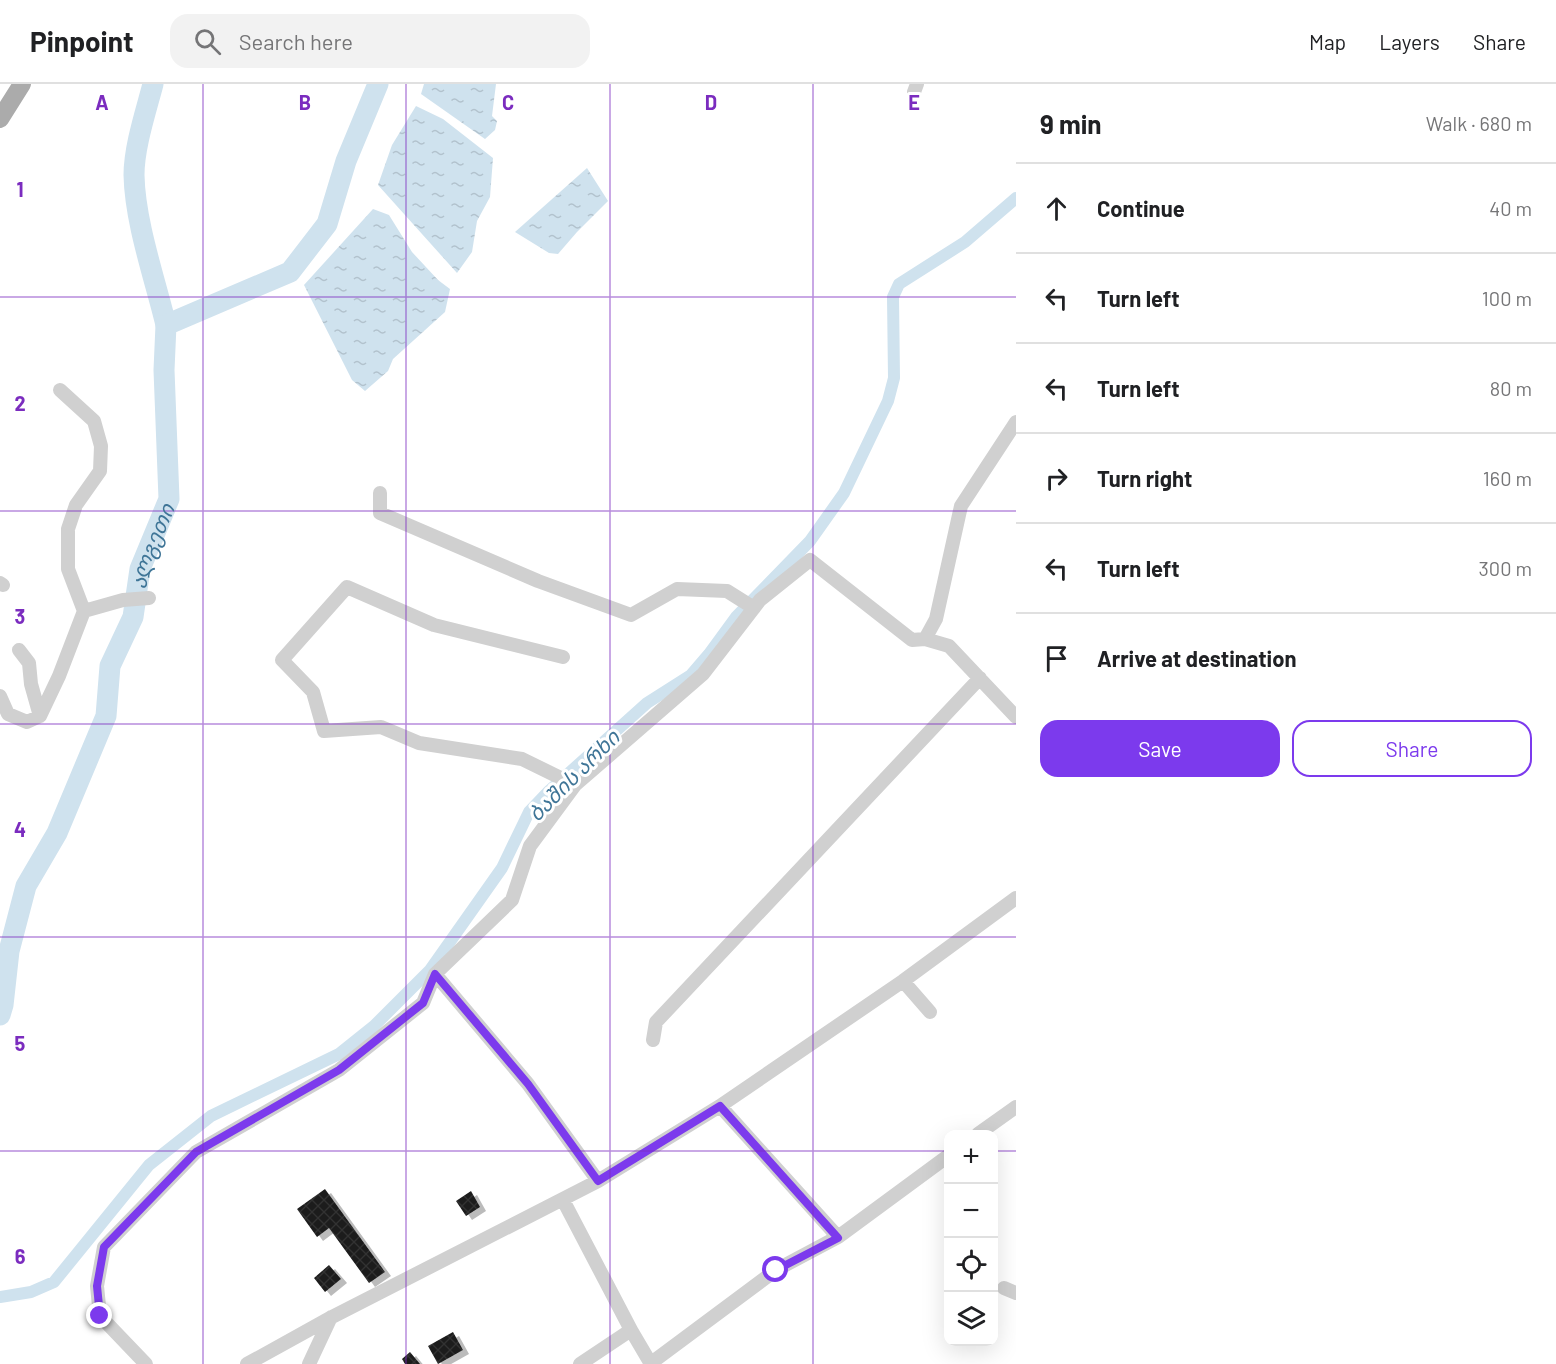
<!DOCTYPE html>
<html lang="en">
<head>
<meta charset="utf-8">
<style>
	body { margin:0; font-family:Barlow,"Noto Sans Georgian",sans-serif; background:#f2f2f2; color:#202124 }
	.controls { position:absolute; right:18px; bottom:18px; display:grid; overflow:hidden; border-radius:12px; box-shadow:0 6px 24px #0002 }
	.controls button { width:54px; height:54px; display:grid; place-items:center; padding:0; border:0; border-bottom:2px solid #e0e0e0; background:#fff; color:#202124; font:30px sans-serif }
	.stop { position:absolute; width:18px; height:18px; margin:-14px; border:4px solid #7c3aed; border-radius:50%; background:#fff }
	.stop.end { background:#7c3aed; border-color:#fff; box-shadow:0 2px 6px #0008 }
	.list { margin:0; padding:0; list-style:none }
	h2 { display:flex; justify-content:space-between; align-items:center; height:78px; margin:0; padding:0 24px; font-size:26px }
	h2 small { font-size:20px; font-weight:400; color:#757577 }
	.list li { display:grid; grid-template-columns:39px 1fr auto; gap:18px; align-items:center; box-sizing:border-box; height:90px; padding:0 24px; border-top:2px solid #e0e0e0 }
	.list b { display:block; font-size:22px; white-space:nowrap }
	.list em { font-size:20px; font-style:normal; color:#757577 }
	.actions { display:flex; gap:12px; padding:18px 24px }
	.actions a { flex:1; padding:14px 0; border:2px solid #7c3aed; border-radius:18px; text-align:center; font-size:21px; color:#7c3aed }
	.actions .main { background:#7c3aed; color:#fff }
	.icon { flex:none; width:33px; height:33px; fill:none; stroke:currentColor; stroke-width:2; stroke-linecap:round; stroke-linejoin:round }
	.map { position:relative; flex:none; width:1016px; height:1280px; overflow:hidden }
	header { display:flex; align-items:center; gap:36px; box-sizing:border-box; height:84px; padding:0 30px; background:#fff; border-bottom:2px solid #e0e0e0 }
	header strong { font-size:28px }
	nav { display:flex; gap:33px; margin-inline-start:auto; font-size:21px }
	.search { width:420px; height:54px; background:#f2f2f2; display:flex; align-items:center; gap:15px; box-sizing:border-box; padding:0 21px; border-radius:18px; color:#757577; font-size:22px }
	main { display:flex }
	aside { flex:1; background:#fff }
	.map>svg:first-child { display:block }
	.water { fill:url(#water-ripples) }
	.lines { fill:none; stroke-linecap:round; stroke-linejoin:round }
	.canal { stroke:#cfe2ee; stroke-width:12 }
	.river { stroke:#cfe2ee; stroke-width:21 }
	.building { fill:url(#building-cross-hatch); filter:url(#shadow) }
	.minor { stroke:#d0d0d0; stroke-width:14 }
	.major { stroke:#ababab; stroke-width:18 }
	.route { stroke:#7c3aed; stroke-width:8 }
	.grid { fill:none; stroke:#7b2cbf; stroke-width:1.5; stroke-opacity:0.55 }
	.labels { text-anchor:middle; dominant-baseline:central; stroke-width:6; stroke-linejoin:round; paint-order:stroke }
	.water-label { font-size:21px; font-style:italic; fill:#3f7597; stroke:#fff }
	.grid-label { font-size:20px; text-anchor:middle; font-weight:bold; fill:#7b2cbf; stroke:#fff; stroke-width:6; stroke-linejoin:round; paint-order:stroke }
</style>
</head>
<body>
<header>
<strong>Pinpoint</strong>
<div class="search"><svg class="icon" aria-label="search" viewBox="0 0 24 24"><circle cx="10" cy="10" r="6"/><path d="M15 15l6 6"/></svg>Search here</div>
<nav><a>Map</a><a>Layers</a><a>Share</a></nav>
</header>
<main>
<div class="map">
<svg width="1016" height="1280" viewBox="0 0 1016 1280">
	<defs>
		<pattern id="water-ripples" width="26" height="14" patternUnits="userSpaceOnUse" patternTransform="scale(1.5)"><rect width="26" height="14" fill="#cfe2ee"/><path d="M2 4q2-2 4 0t4 0M15 11q2-2 4 0t4 0" fill="none" stroke="#b2c2cd"/></pattern>
		<pattern id="building-cross-hatch" width="8" height="8" patternUnits="userSpaceOnUse" patternTransform="scale(1.5)"><rect width="8" height="8" fill="#1a1a1a"/><path d="M0 0l8 8M0 8l8-8" fill="none" stroke="#333"/></pattern>
		<filter id="shadow"><feDropShadow dx="6" dy="4" stdDeviation="0" flood-color="#0004"/></filter>
	</defs>
	<rect width="100%" height="100%" fill="#fff"/>
	<!-- water -->
	<path class="water" d="M424,0H496L492,32L497,37L495,46L485,55L421,10Z
		M416,22L443,35L493,74L490,113L477,137L472,168L457,189L378,101L392,61Z
		M587,84L608,117L577,148L558,170L549,169L515,148Z
		M373,125L389,131L412,168L438,196L450,205L445,228L393,275L388,287L365,307L352,296L304,201Z"/>
	<g class="lines">
		<!-- canal -->
		<path class="canal" d="M0,1213L31,1208L54,1198L149,1081L211,1032L339,970L374,942L430,886L502,784L529,728L549,707L647,619L691,591L709,570L736,533L810,457L844,409L888,317L894,294L893,213L899,200L965,158L1016,114"/>
		<!-- river -->
		<g class="river">
			<path d="M153,0C146,27 134,63 134,91C135,139 155,195 166,241"/>
			<path id="s1" d="M0,931L3,921L9,867L26,802L57,749L106,632L110,582L133,533L140,485L169,415L164,286L166,241L290,188L327,140L346,77L378,0"/>
		</g>
	</g>
	<!-- building -->
	<path class="building" d="M325,1105L385,1188L369,1199L329,1144L317,1153L297,1125Z
		M471,1107L480,1123L466,1132L456,1117Z
		M329,1181L341,1195L325,1208L314,1194Z
		M453,1248L463,1266L438,1280L428,1262Z
		M410,1268L420,1280H405L402,1275Z"/>
	<g class="lines">
		<!-- minor -->
		<path class="minor" d="M914,8L917,0
			M60,306L94,337L101,362L100,387L76,421L68,445V485L84,527
			M380,409V429L538,497L631,531L677,505L727,507L754,524
			M0,499L3,501
			M925,555L936,535L961,422L1016,338
			M19,566L29,579L31,600L40,632
			M563,573L434,541L347,503L282,576L313,608L324,647L381,643L419,659L522,675L575,701
			M0,612L8,630L27,638L40,632L59,592L84,527L123,516L149,514
			M435,890L528,1000L598,1097
			M903,897L930,928
			M653,956L656,938L980,594
			M720,1022L838,1153L948,1072
			M978,1050L1016,1023
			M563,1116L631,1246L651,1280
			M1004,1204L1016,1209
			M651,1279L776,1186L838,1153
			M146,1280L100,1232L97,1202L104,1163L196,1068L339,986L423,919L435,890L512,816L530,762L575,701L703,590L760,516L810,476L912,556L925,555L949,562L1016,633
			M247,1280L332,1233L598,1097L720,1022L903,897L1016,814
			M309,1280L331,1233
			M580,1280L631,1246"/>
		<!-- major -->
		<path class="major" d="M0,35L22,0"/>
	</g>
	<g class="lines">
		<!-- route -->
		<path class="route" d="M100,1232L97,1202L104,1163L196,1068L339,986L423,919L435,890L528,1000L598,1097L720,1022L838,1154L776,1186"/>
	</g>
	<!-- grid -->
	<path class="grid" d="M203,0V1280M406,0V1280M610,0V1280M813,0V1280M0,213H1016M0,427H1016M0,640H1016M0,853H1016M0,1067H948M993,1067H1016"/>
	<g class="labels">
		<!-- water labels -->
		<g class="water-label">
			<text stroke="none"><textPath href="#s1" startOffset="498">ალგეთი</textPath></text>
			<text transform="translate(573 691) rotate(-45)">ბაშის არხი</text>
		</g>
	</g>
	<g class="grid-label">
		<text x="102" y="26">A</text>
		<text x="305" y="26">B</text>
		<text x="508" y="26">C</text>
		<text x="711" y="26">D</text>
		<text x="914" y="26">E</text>
		<text x="20" y="113">1</text>
		<text x="20" y="327">2</text>
		<text x="20" y="540">3</text>
		<text x="20" y="753">4</text>
		<text x="20" y="967">5</text>
		<text x="20" y="1180">6</text>
	</g>
</svg>
<div class="controls">
<button>+</button>
<button>−</button>
<button><svg class="icon" aria-label="locate" viewBox="0 0 24 24"><circle cx="12" cy="12" r="6"/><path d="M12 2v4M12 18v4M2 12h4M18 12h4"/></svg></button>
<button><svg class="icon" aria-label="layers" viewBox="0 0 24 24"><path d="M12 4l9 5-9 5-9-5zM3 14l9 5 9-5"/></svg></button>
</div>
<div class="stop" style="left:776px;top:1186px"></div>
<div class="stop end" style="left:100px;top:1232px"></div>
</div>
<aside>
<h2>9 min<small>Walk · 680 m</small></h2>
<ul class="list">
<li><svg class="icon" aria-label="ahead" viewBox="0 0 24 24"><path d="M12 20V5M6 11l6-6 6 6"/></svg><div><b>Continue</b></div><em>40 m</em></li>
<li><svg class="icon" aria-label="left" viewBox="0 0 24 24"><path d="M17 20v-9H6M10 6l-5 5 5 5"/></svg><div><b>Turn left</b></div><em>100 m</em></li>
<li><svg class="icon" aria-label="left" viewBox="0 0 24 24"><path d="M17 20v-9H6M10 6l-5 5 5 5"/></svg><div><b>Turn left</b></div><em>80 m</em></li>
<li><svg class="icon" aria-label="right" viewBox="0 0 24 24"><path d="M7 20v-9h11M14 6l5 5-5 5"/></svg><div><b>Turn right</b></div><em>160 m</em></li>
<li><svg class="icon" aria-label="left" viewBox="0 0 24 24"><path d="M17 20v-9H6M10 6l-5 5 5 5"/></svg><div><b>Turn left</b></div><em>300 m</em></li>
<li><svg class="icon" aria-label="arrive" viewBox="0 0 24 24"><path d="M6 21V4h12l-3 4 3 4H6"/></svg><div><b>Arrive at destination</b></div></li>
</ul>
<div class="actions"><a class="main">Save</a><a>Share</a></div>
</aside>
</main>
</body>
</html>
